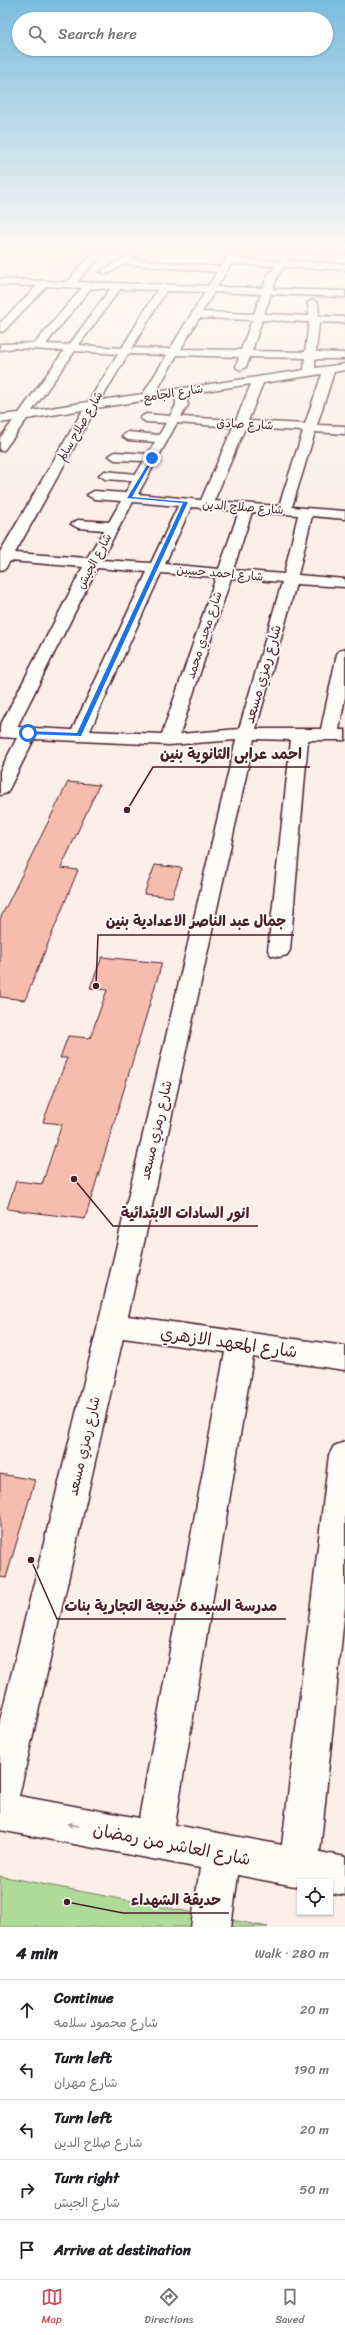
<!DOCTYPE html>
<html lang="en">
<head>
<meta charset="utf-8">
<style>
	body { margin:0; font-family:Sriracha,"Playpen Sans Arabic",sans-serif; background:#f6f6f6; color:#202124 }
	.controls { position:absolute; right:12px; bottom:12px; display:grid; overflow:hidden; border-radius:0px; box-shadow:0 1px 3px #0004 }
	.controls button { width:36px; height:36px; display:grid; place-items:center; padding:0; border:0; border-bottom:1px solid #e0e0e0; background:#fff; color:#202124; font:20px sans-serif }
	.stop { position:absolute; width:12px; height:12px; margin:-9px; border:3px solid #1a73e8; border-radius:50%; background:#fff }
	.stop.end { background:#1a73e8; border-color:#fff; box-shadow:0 1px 4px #0008 }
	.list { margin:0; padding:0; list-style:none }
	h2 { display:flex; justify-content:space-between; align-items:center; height:52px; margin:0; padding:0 16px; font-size:17px }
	h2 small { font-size:13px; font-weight:400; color:#757577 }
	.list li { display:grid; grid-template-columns:26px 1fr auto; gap:12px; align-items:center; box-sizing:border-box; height:60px; padding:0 16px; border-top:1px solid #e0e0e0 }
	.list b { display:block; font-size:15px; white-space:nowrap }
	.list p { margin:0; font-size:13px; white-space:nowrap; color:#757577 }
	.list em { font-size:13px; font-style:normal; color:#757577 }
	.icon { flex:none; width:22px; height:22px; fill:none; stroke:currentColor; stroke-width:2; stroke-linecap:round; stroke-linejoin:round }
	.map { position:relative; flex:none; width:345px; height:1927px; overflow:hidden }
	.search { position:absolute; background:#fff; box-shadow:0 1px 3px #0004; left:12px; right:12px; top:12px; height:44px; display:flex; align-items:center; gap:10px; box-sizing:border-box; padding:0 14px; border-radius:22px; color:#757577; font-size:15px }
	.sheet { height:352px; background:#fff }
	nav { display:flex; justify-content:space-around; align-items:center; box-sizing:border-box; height:56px; border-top:1px solid #e0e0e0; background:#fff; font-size:11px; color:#757577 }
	nav a { display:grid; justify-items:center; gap:2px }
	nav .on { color:#d1495b }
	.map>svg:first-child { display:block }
	.green { fill:#afdb99; stroke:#7c7d62 }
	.building { fill:#f6bcae; stroke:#4a1f2b }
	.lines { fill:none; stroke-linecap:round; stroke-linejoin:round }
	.minor-casing { stroke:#4a1f2b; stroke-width:3 }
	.secondary-casing { stroke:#4a1f2b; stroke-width:3 }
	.minor { fill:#fdfcf7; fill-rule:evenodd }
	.secondary { fill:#fdfcf7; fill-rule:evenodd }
	.oneway { fill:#ac999b }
	.route { fill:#1a73e8 }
	.labels { text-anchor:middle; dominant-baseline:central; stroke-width:3.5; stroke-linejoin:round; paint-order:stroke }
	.far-street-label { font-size:12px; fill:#4a1f2b; stroke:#fdfcf7 }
	.street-label { font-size:14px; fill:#4a1f2b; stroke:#fdfcf7 }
	.near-street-label { font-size:17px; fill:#4a1f2b; stroke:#fdfcf7 }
	.leader { fill:none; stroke:#4a1f2b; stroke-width:1.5 }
	.callout-dot { fill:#4a1f2b; stroke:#fdfcf7; stroke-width:1.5 }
	.callout-label { font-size:15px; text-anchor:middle; font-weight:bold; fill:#4a1f2b; stroke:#fdfcf7; stroke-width:3.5; stroke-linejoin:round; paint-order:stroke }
</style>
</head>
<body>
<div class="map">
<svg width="345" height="1927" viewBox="0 0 345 1927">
	<rect width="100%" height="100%" fill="#fcefe8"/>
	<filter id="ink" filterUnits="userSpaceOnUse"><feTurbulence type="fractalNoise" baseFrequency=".025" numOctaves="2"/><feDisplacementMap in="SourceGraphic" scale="8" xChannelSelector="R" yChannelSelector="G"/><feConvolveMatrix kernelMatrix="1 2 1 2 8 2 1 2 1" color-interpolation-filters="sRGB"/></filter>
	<g filter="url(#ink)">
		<!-- green -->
		<path class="green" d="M0,1876L268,1927H0Z"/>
		<!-- building -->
		<path class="building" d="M68,782L99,785L61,868L78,870L25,1000L0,997V919Z
			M155,865L182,868L172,897L144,894Z
			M102,957L162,963L85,1219L7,1209L16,1181L42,1184L62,1124L43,1122L67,1058H60L68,1036L90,1038L107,990L90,988Z
			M0,1474L35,1480L6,1578L0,1577Z"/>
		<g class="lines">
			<defs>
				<path id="minor" d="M102,245H111L77,282L208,286L217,272L124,264L108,274L100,272L143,245L148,247L131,259L220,267L237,245H245L235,259L279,261L289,246L292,245L296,248L287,261L345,264V270L284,267L277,277L273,289L345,291V297L271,294L264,314L309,316L308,303L313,300L318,303L319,316L345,317V323L319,322L316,352L344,353L345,359H315V368L345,364V370L334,372L317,425L345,426V434L315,432L292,507L345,511V519L312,516L298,575L345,579V587L296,584L256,729H321L337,654L339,651L345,649V697L339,730H345V740H308L290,950L287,955L279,957L271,955L268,950L291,740L254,739L128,1316L345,1346V1370L253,1357L175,1825L282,1845L329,1455L334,1446L345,1442V1607L320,1852L345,1857V1895L330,1893V1882H300V1887L238,1875L231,1927H191L200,1868L0,1830V1720L98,1325L236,740L169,745L34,739L7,793L0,795V771L17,738L0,737V726L83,567L10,561L5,569L0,570V552L83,410L27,419L4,450L0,451V438L13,421L0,423V415L19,413L64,351L15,348L0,350V344L35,343L82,288L47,286L4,331L0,332V323L37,286L0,285V279L68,282L78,268ZM231,264L275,266L267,277L263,288L217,287ZM91,288L110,289L69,345L46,344ZM120,289L157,290L122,348L79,345ZM166,291L205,292L170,349L132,348ZM214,292L261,294L254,314L202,312ZM199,318L252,320L241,350L181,349ZM262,320L309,322L305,352L252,351ZM75,351L118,354L88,402L32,411ZM128,354L167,355L143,394L101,400ZM177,355L239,357L236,367L241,370L246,367L250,357L305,358L304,370L156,392ZM322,374L305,424L248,421L263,383ZM251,384L236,420L181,417L188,405L186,394ZM175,396L176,405L170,416L146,414L140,418L146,422L166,423L159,435L128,432L122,436L128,440L155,442L148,454L115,452L109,456L115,460L144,461L136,474L105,471L99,475L105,479L132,481L125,493L94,491L87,495L94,499L121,501L109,522L78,520L71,524L78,528L104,530L87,558L15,553L96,408ZM177,423L233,427L201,500L138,494ZM245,428L303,431L279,506L214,501ZM133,502L178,506L151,563L101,560ZM191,507L239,511L219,569L165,564ZM252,512L298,515L284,574L233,570ZM97,568L147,572L72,730L17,727ZM161,573L216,577L162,734L90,731ZM231,578L282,582L239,729L180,734ZM123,1338L225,1352L139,1818L19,1796Z"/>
				<path id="secondary" d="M249,245L345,248V254L253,248Z"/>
			</defs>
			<!-- minor casing -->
			<use href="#minor" class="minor-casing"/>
			<!-- secondary casing -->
			<use href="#secondary" class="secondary-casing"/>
			<!-- minor -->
			<use href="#minor" class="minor"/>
			<!-- secondary -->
			<use href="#secondary" class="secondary"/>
		</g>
		<!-- one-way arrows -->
		<defs><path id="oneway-solid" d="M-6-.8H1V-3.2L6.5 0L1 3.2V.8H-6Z"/></defs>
		<use class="oneway" href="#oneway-solid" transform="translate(73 1825) rotate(-170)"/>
	</g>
	<!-- sky -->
	<linearGradient id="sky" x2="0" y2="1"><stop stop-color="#7abcde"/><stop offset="0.48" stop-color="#fef8f5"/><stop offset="1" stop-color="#fef8f5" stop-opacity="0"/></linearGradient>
	<rect width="345" height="515" fill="url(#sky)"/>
	<!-- route -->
	<path class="route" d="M152,457L154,458L132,497L188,502L81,736L26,734L28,731L77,733L183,503L127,498Z"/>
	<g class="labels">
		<!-- far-street labels -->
		<g class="far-street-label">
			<text transform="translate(173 393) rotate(-9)">شارع الجامع</text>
			<text transform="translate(245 424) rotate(3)">شارع صادق</text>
			<text transform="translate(80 426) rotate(-60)">شارع صلاح سالم</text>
			<text transform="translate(243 507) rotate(4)">شارع صلاح الدين</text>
			<text transform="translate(94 561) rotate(-62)">شارع الجيش</text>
			<text transform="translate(220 573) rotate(5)">شارع احمد حسين</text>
			<text transform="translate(204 635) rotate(-72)">شارع مجدي محمد</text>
		</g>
		<!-- street labels -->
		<g class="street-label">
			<text transform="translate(263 674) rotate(-74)">شارع رمزي مسعد</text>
			<text transform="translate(156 1130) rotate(-77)">شارع رمزي مسعد</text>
			<text transform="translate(84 1446) rotate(-77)">شارع رمزي مسعد</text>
		</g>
		<!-- near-street labels -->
		<g class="near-street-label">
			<text transform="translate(229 1342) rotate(8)">شارع المعهد الازهري</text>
			<text transform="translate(172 1844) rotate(11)">شارع العاشر من رمضان</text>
		</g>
	</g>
	<!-- callouts -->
	<path class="leader" d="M127 810L153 767H310M96 986L98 935H294M74 1179L113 1226H258M31 1560L57 1619H286M67 1902L123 1913H229"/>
	<g class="callout-dot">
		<circle cx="127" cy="810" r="4"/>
		<circle cx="96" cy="986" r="4"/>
		<circle cx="74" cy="1179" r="4"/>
		<circle cx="31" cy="1560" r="4"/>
		<circle cx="67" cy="1902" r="4"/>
	</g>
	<g class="callout-label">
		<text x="231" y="759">احمد عرابى الثانوية بنين</text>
		<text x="196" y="926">جمال عبد الناصر الاعدادية بنين</text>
		<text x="185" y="1218">انور السادات الابتدائية</text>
		<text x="171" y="1611">مدرسة السيده خديجة التجارية بنات</text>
		<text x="176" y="1905">حديقة الشهداء</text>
	</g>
</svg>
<div class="controls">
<button><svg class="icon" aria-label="locate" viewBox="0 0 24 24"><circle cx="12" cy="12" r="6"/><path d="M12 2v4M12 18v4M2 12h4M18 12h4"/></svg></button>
</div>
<div class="stop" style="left:28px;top:733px"></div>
<div class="stop end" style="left:152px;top:458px"></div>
<div class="search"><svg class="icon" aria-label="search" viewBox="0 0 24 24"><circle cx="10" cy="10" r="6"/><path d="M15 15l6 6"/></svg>Search here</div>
</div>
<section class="sheet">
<h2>4 min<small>Walk · 280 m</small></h2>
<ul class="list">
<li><svg class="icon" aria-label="ahead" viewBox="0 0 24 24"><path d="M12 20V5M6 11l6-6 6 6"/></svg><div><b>Continue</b><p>شارع محمود سلامه</p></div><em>20 m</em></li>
<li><svg class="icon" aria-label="left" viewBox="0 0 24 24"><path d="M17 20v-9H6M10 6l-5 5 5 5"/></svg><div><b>Turn left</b><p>شارع مهران</p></div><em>190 m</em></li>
<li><svg class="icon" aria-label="left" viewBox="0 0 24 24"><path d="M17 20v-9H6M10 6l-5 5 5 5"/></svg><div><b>Turn left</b><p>شارع صلاح الدين</p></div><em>20 m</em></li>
<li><svg class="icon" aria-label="right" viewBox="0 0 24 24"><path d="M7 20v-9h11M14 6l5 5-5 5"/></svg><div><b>Turn right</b><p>شارع الجيش</p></div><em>50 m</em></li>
<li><svg class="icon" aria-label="arrive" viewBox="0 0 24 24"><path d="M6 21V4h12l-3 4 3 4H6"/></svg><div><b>Arrive at destination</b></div></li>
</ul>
</section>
<nav>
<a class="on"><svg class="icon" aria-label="map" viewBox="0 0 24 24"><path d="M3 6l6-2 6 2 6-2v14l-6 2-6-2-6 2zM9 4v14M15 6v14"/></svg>Map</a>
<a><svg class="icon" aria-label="directions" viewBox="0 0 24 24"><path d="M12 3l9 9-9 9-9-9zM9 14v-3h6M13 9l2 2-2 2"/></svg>Directions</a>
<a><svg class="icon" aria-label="saved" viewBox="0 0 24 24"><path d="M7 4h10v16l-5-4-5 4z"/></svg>Saved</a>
</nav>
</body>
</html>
